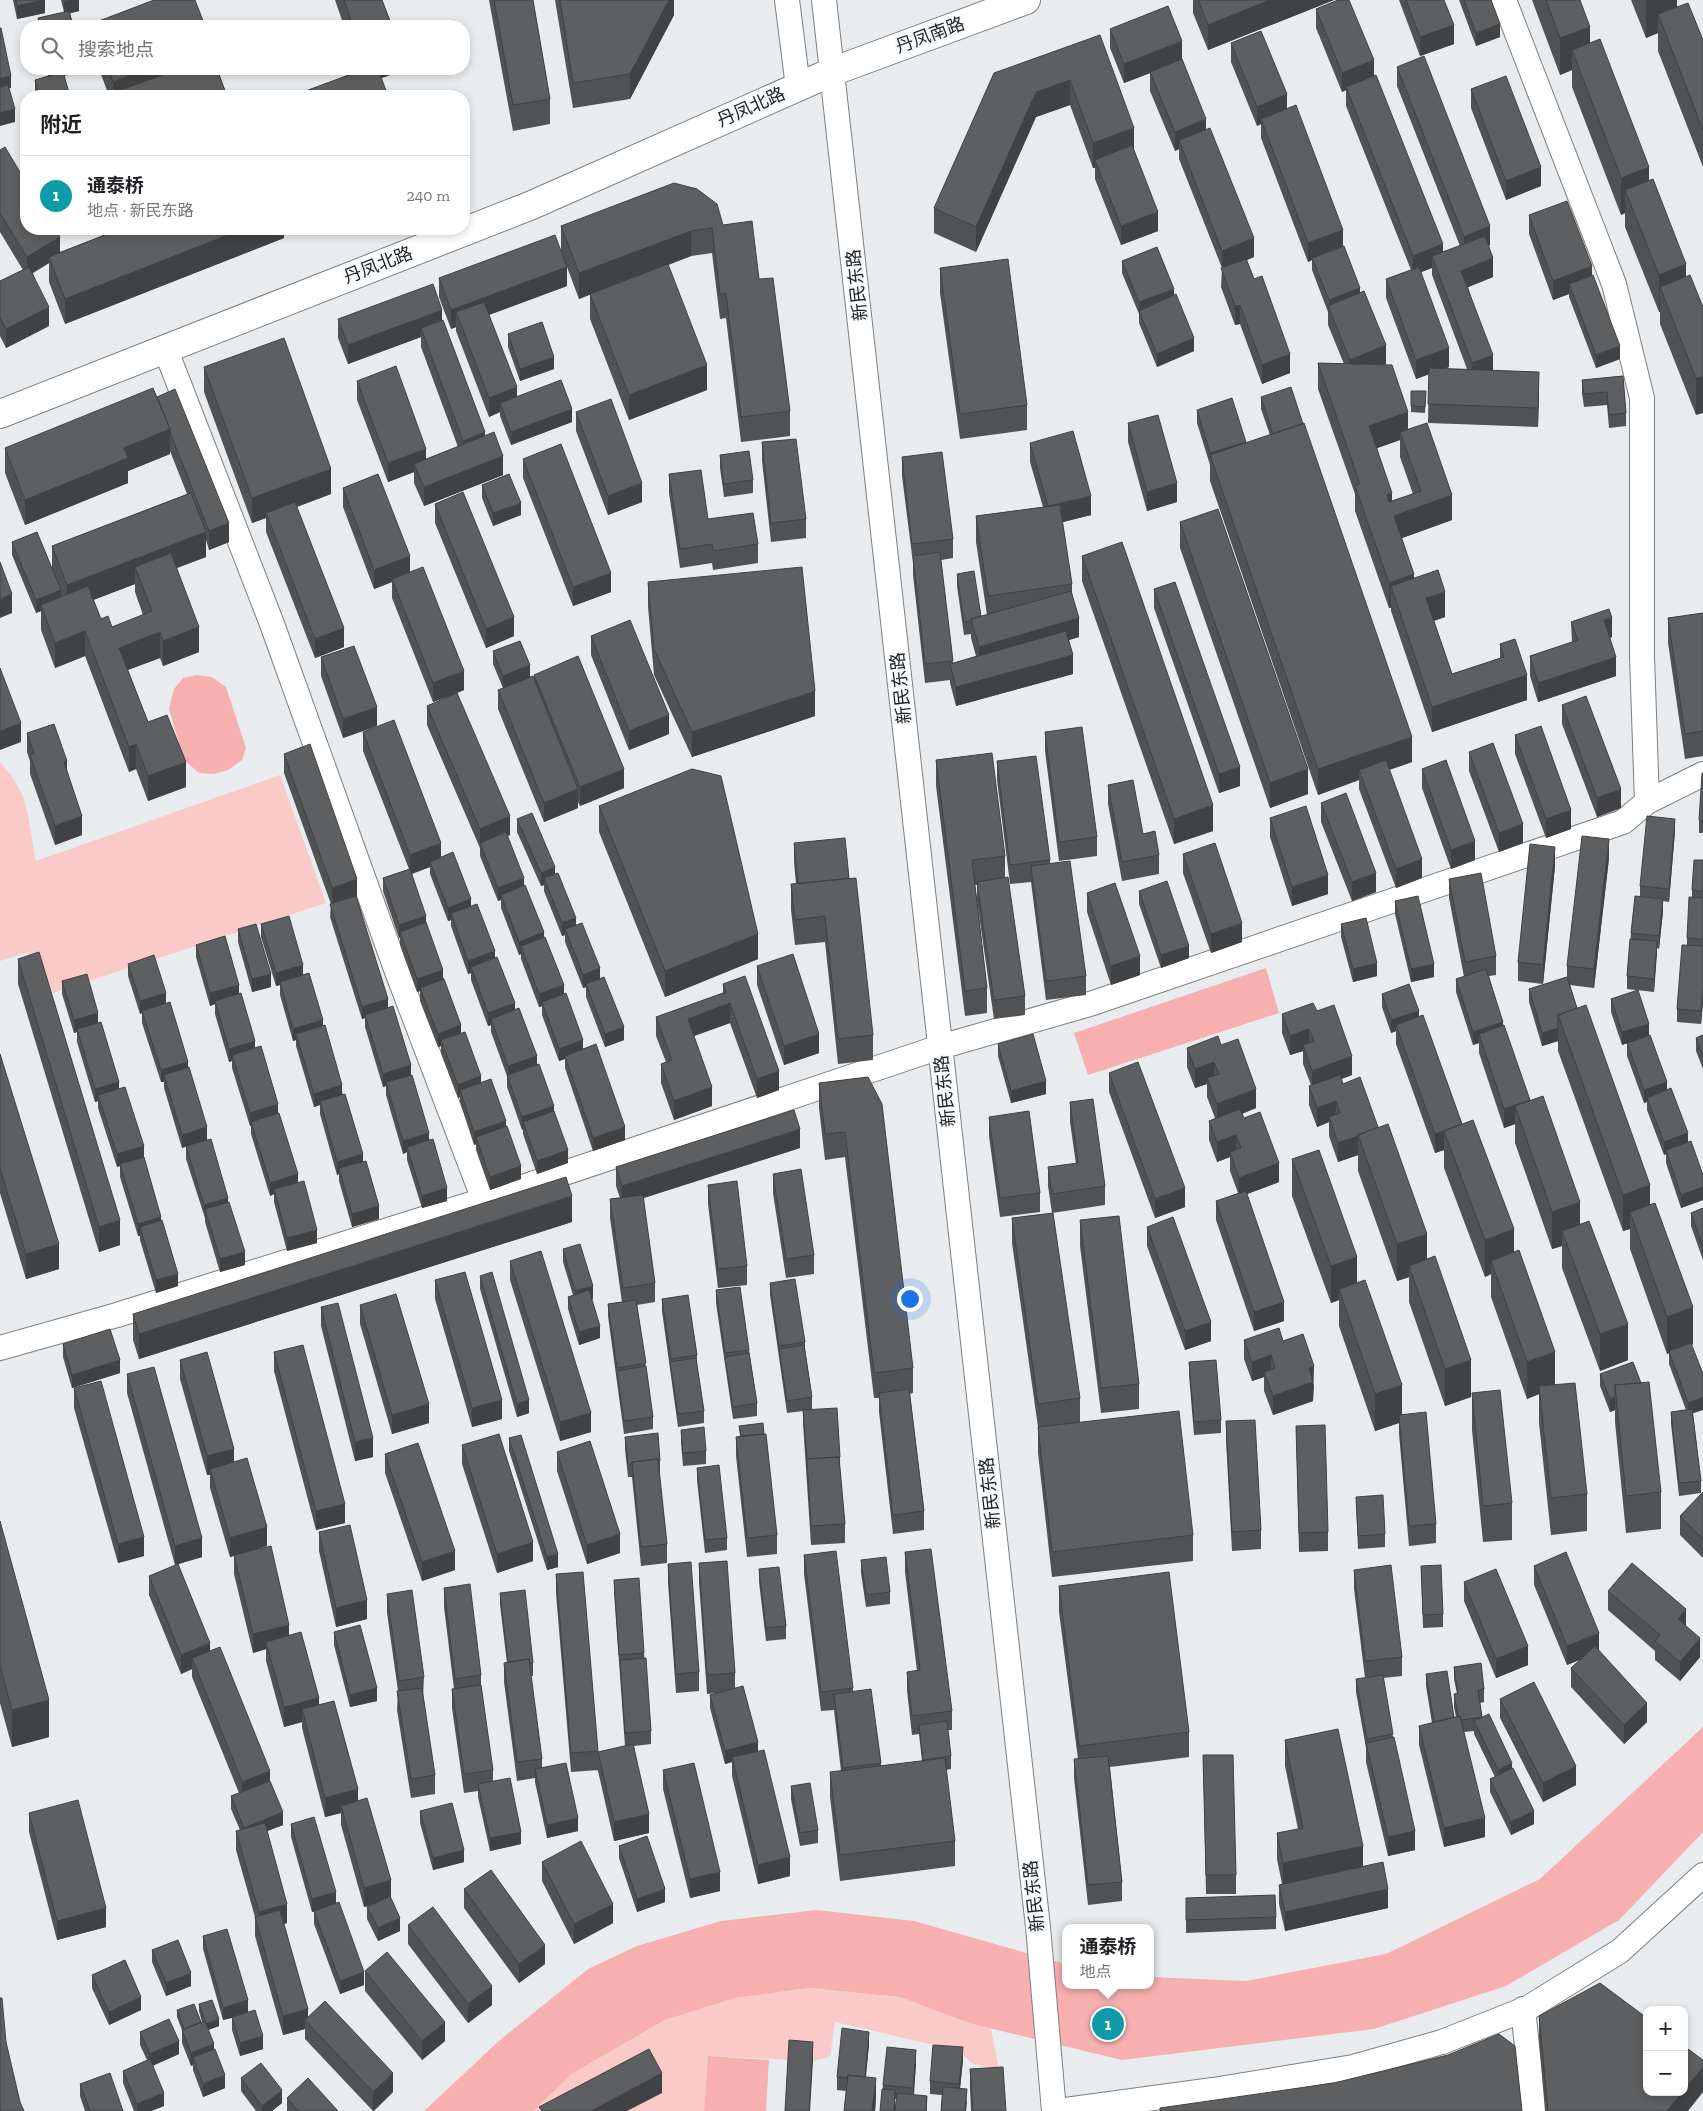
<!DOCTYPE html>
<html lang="zh">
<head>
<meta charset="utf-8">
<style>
	body { margin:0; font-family:"Zilla Slab","Noto Sans SC",serif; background:#f2f2f2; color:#202124 }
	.controls { position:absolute; right:15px; bottom:15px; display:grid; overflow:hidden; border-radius:10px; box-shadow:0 2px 8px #0003 }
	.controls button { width:45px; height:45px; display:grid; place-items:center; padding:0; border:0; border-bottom:1px solid #e0e0e0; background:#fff; color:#202124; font:25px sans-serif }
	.you { position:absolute; left:909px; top:1298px; width:18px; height:18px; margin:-12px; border:4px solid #fff; border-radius:50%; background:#1a73e8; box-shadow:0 0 0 8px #1a73e833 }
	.badge { display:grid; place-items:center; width:32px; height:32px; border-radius:50%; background:#cf3f4c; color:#fff; font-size:16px; font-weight:700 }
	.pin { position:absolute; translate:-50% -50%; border:2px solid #fff; box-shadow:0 1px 5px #0006 }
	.popup { position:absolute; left:1062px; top:1924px; width:92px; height:65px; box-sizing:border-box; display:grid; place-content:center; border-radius:10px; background:#fff; filter:drop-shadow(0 1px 4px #0005); font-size:16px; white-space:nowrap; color:#757577 }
	.popup b { font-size:19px; color:#202124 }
	.popup::after { content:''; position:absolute; left:50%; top:100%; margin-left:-10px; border:10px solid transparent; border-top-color:#fff }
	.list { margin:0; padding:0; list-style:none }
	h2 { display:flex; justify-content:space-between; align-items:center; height:65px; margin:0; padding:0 20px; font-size:21px }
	h2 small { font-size:16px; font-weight:400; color:#757577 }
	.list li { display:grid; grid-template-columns:32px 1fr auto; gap:15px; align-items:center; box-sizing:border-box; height:80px; padding:0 20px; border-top:1px solid #e0e0e0 }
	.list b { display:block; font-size:19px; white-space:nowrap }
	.list p { margin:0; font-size:16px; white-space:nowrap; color:#757577 }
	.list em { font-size:16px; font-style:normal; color:#757577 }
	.icon { flex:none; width:28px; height:28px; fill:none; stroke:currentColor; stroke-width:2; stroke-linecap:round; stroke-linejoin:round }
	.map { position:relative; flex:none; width:1703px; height:2111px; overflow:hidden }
	.search { position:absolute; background:#fff; box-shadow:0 2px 8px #0003; left:20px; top:20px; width:450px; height:55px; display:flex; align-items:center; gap:12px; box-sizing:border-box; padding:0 18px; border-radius:20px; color:#757577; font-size:19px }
	.panel { position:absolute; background:#fff; box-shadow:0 2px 8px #0003; left:20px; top:90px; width:450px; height:145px; border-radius:20px }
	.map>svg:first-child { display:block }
	.green { fill:#f9cac8 }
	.water { fill:#f7b0af }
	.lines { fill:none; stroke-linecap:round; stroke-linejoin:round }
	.minor-casing { stroke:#7d7f82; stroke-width:26 }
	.major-casing { stroke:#7d7f82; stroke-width:30 }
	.minor { stroke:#fff; stroke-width:24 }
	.major { stroke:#fff; stroke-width:28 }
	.wall { fill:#505253; fill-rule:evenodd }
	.shaded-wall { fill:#414244 }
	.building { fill:#5d5f61; stroke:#414244 }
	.labels { text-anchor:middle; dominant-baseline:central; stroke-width:5; stroke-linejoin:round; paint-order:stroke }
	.street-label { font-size:18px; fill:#1f2021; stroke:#f7fafc }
</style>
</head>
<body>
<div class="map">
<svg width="1703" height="2111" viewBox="0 0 1703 2111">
	<rect width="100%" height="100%" fill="#e9ecef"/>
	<!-- green -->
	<path class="green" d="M0,762C32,797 27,818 36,861L280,775L326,903L53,993L44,974L35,975L28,952L0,961Z
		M809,1988L900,1997L972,2024L991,2029L999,2069L973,2064L959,2051L835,2022L830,2057L813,2061L708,2056L704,2111H532L573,2073L665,2020L735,1998Z"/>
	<!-- water -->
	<path class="water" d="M197,675L212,677L226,687L246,748L242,760L228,770L214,774L199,773L184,760L169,709L174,689L183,678Z
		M1266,968L1279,1013L1088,1075L1074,1033Z
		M1703,1727V1832L1619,1920L1506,1986L1374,2029L1122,2060L972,2024L900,1997L809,1988L735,1998L665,2020L573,2073L533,2111H424L500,2040L588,1969L637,1946L721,1921L817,1910L914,1921L1065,1964L1066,1985H1150L1151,1977L1246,1981L1386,1954L1540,1879Z
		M708,2056L769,2060L766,2111H704Z"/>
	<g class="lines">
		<defs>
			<path id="minor" d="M787,0L798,87
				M824,0L1038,1927L1054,2111
				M165,348L272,624L396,969L484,1200
				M1647,802L1703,774
				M0,1348L117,1315L484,1200L940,1047L1093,1003L1623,822L1647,802L1642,656V398L1614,284L1504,0
				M1523,2009L1534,2111
				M1058,2111L1213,2090L1353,2067L1442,2042L1528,2008L1620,1951L1703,1875"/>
			<path id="major" d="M0,414L532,205L834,71L1026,0"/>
		</defs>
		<!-- minor casing -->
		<use href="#minor" class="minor-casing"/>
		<!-- major casing -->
		<use href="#major" class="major-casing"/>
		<!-- minor -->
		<use href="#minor" class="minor"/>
		<!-- major -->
		<use href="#major" class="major"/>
	</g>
	<!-- wall -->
	<path class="wall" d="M13,0H45V13L17,19Z
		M61,0H79V11L70,13L73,26H38V18L64,12Z
		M335,0H382L392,26H344Z
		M489,0H533L550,99V124L513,131Z
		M555,0H674V15L630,99L573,108Z
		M1193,0H1334L1208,50L1193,13Z
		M1399,0H1444L1454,44L1420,56Z
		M1459,0H1491L1500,37L1476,46Z
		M1532,0H1580L1590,43L1649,180L1686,276L1703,307L1696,415L1660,324V312H1659L1625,227V213L1621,215L1572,87V70L1560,75Z
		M1631,0H1677V7L1703,40V167L1658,51V33L1646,38Z
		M1316,9L1374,76L1443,252L1460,246L1397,86V67L1490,245L1489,246L1493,277L1468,287L1493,370L1539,391L1538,427L1428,423L1429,374L1416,379L1386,298V279L1411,270L1346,106V90L1342,92L1316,28ZM1432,268V275L1467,369H1445L1449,367L1421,272Z
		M1110,29L1182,59L1206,130L1254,257L1247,260L1290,373L1262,384L1240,324L1235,325L1221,287L1222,268L1179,159V149L1175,151L1150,91V73L1124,83L1110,48Z
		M1100,35L1158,231L1121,245L1095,179V168H1093L1070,105L1036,117L976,252L934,233V208Z
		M1231,43L1287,109L1343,246L1386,364L1384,365L1408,429L1452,520L1402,538L1414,578L1445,617L1434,621L1452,674L1500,658V644L1527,700L1432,732L1391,611V608H1389L1355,511V494L1318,389V363L1344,364L1328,325V312L1312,270V260L1308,262L1261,138V124L1257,126L1231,62ZM1400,440V457L1413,494L1392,501L1377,448Z
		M46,69H80V72L64,76L70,96H36L35,93V80L48,76Z
		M99,69H217L227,96H109Z
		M1471,89L1541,186L1506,200L1471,108Z
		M0,150L60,252L117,230L116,229H284V238L65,324L49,282V263L33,273L49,326L6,348L0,336V281L23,270L0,232Z
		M1529,215L1592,275L1620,359L1596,368L1569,297V294L1553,300L1529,234Z
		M723,225L759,279L790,411V436L741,442L726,318L720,319L712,253L691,256L668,265L707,390L629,420L590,319V294L579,299L567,267V286L489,315L517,397L572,422L511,445L500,416V412L489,417L456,331V327L451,329L439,297V278L561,251V226Z
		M1122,261L1194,351L1157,367L1139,323V314L1122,273Z
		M940,268L1027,405V430L960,439L940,293Z
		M338,319L442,320L485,436L503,475L424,506L414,483V472L388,482L357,400V381L426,459L458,447L421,347V337L348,364L338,338Z
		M508,334L554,369L520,381L508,347Z
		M204,367L331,494L297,507L344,647L315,658L266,532V518L252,523L204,392Z
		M1623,376L1626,413V426L1609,428L1607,405L1584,407L1582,393V380Z
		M1411,391H1426L1425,413L1411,412Z
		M157,397L229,542L209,550L206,540V557L176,568L199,652L163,666L160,658L128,670L148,722L186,787L148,801L136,769L129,772L85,656L55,668L41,630V611L36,613L12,555V542L52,568V546L187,494L170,451V454L128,471V483L25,525L5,473V448ZM135,584V592L143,615L112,627L101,619L93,600Z
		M1261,397L1412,762L1389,770L1422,878L1396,888L1359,789V780L1318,795L1210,481V465L1197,423V410L1246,443L1270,435L1261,409Z
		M576,412L642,502L608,515L576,431Z
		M1128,423L1177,502L1147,511L1128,442Z
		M762,442L806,519V538L771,542L762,461Z
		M1030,443L1091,515L1062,522L1072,584V593L1079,637L1069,640L1073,674L956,706L950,683V680L925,683L913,575V563L902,476V457L953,539V558L941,560L953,663L976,656L971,638V634L964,635L957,586V574L981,616L987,615L976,542V516L1043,507L1030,462Z
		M720,455L753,480V493L724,497L720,468Z
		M523,459L611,592L573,606L523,478Z
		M669,474L708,519L758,544V563L713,570L712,563L680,568L669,493Z
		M482,485L521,515L493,526L482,498Z
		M343,488L410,572L464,690L457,693L510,835L507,836L524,886L583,1049L625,1140L593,1151L565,1068V1059L559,1061L542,1015V1006L539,1007L521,959V954L519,955L501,908V900L498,901L480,856V848L427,725V706L456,694L433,702L392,598V582L374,589L343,507Z
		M435,504L514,636L486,648L435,523Z
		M1180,522L1308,794L1270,808L1180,548Z
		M1082,556L1213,831L1174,844L1082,581Z
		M648,582L815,716L692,757L654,675L648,607Z
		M1154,589L1240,786L1219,793L1154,608Z
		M1703,613V756L1685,759L1668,643V618Z
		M1571,622L1612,637L1610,638L1616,676L1538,702L1530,676V656L1572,642Z
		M591,636L669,734L629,750L591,655Z
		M493,651L534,679V675L624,788L580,806L578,802V808L544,822L498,709V690L503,688L493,664Z
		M321,657L377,726L343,738L321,676Z
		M1562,705L1621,808L1597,817L1562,724Z
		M363,732L471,906L495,958L515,1010L537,1064L554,1111L568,1163L537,1174L523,1134V1129L522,1130L507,1087V1076L491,1032V1025L488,1026L471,980V973L468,974L451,926V920L448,921L430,874V867L412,874L426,923L461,1033L481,1082L506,1127L521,1179L490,1190L476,1150V1144L474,1145L460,1102V1097L458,1098L441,1053V1046L438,1047L420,1001V991L417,992L400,945V938H399L383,891V878L409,869L363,751Z
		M1045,732L1097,837V856L1059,861L1045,751Z
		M27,733L67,773L82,835L55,845L30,774V761L27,752Z
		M1515,735L1571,829L1546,838L1515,754Z
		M1469,752L1523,843L1499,852L1469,771Z
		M284,754L357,898L388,1008L411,1075L447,1201L422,1208L407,1160V1152L403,1154L386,1095V1086L383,1087L365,1027V1018L362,1019L330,917L331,904L284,773Z
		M936,760L1005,856V878L1025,996V1015L994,1019L977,901V885H975L987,988V1013L965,1016L936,786Z
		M997,761L1050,860V863L1086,976V995L1046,1000L1031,882L1010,884L997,780Z
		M1422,769L1475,860L1451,869L1422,788Z
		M1703,773V833H1699V820Z
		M1108,785L1159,855V874L1122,881L1108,804Z
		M1321,803L1376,892L1352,901L1321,822Z
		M599,806L758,959L665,997L599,832Z
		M1270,818L1328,894L1292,906L1270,837Z
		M517,819L555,874L576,925L600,979L624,1040L605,1047L586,997V987L583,988L565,942V935L562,936L544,891V885L541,886L517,832Z
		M1675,831L1669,902L1663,901V911L1659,949L1657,948L1654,992L1627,989V976L1631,933L1640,896V886Z
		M794,843L849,878L873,1035V1060L838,1064L825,942L795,945L791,910V884H796L794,862Z
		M1183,854L1242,942L1211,953L1183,873Z
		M1609,858L1594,988L1570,985L1577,1008L1650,1205L1693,1344L1692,1345L1693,1414L1701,1481V1493L1679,1496L1671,1424V1412L1686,1410L1669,1364V1353L1667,1354L1630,1249V1229L1623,1231L1558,1051V1041L1542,1046L1529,1002V989L1567,977V966Z
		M1703,860V1002L1701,1024L1677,1022V1009L1687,945V938L1692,897V890Z
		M1555,866L1543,984L1518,981V962Z
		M1449,879L1496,956V975L1489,976L1503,1025L1530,1101L1580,1224L1628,1360L1600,1371L1562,1268V1246L1552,1249L1515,1143V1124L1504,1128L1479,1053V1043L1473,1045L1456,992V979L1464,977L1449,898Z
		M1139,891L1189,958L1161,968L1139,904Z
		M1087,893L1140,975L1111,985L1087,912Z
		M1395,901L1434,977L1411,982L1395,914Z
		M261,924L303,975L323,1026L379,1219L352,1227L339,1181V1174L337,1175L320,1114V1105L314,1107L296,1046V1040L293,1041L280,995V985L276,986L261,937Z
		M1341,924L1377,976L1353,982L1341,937Z
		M238,929L271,987L252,992L238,942Z
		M196,945L239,993L255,1048L278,1113L298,1183L317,1243L287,1251L274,1202V1194L270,1196L251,1134V1126H250L232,1068V1061L229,1062L215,1014V1004L210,1006L196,957Z
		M18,959L120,1245L99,1252L18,984Z
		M128,964L166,1004L188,1068L207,1140L228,1202L245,1265L220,1272L205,1222V1218L186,1159V1146L182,1148L164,1088V1082H161L142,1023V1013L140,1014L128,976Z
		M757,966L819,1053L784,1065L757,985Z
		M62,981L98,1023L119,1089L144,1157L178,1286L156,1293L140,1240V1236H138L120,1177V1166L117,1167L98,1108V1101L95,1102L77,1042V1032L74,1033L62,994Z
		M723,984L779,1090L757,1098L730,1023L694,1036L712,1106L674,1120L661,1083V1064L666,1062L656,1036V1017L723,993Z
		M1382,994L1419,1017L1514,1252L1555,1385L1587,1494V1531L1551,1535L1539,1423V1394L1527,1399L1491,1297V1274L1485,1277L1444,1168V1150L1435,1153L1396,1044V1031L1391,1033L1382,1007Z
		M1611,999L1649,1035L1667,1090L1688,1142L1703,1175V1200L1681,1208L1666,1163V1154L1664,1155L1647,1110V1102L1644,1103L1627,1056V1043L1622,1045L1611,1012Z
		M1317,1011L1352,1075L1341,1079L1427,1259L1471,1397L1445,1406L1409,1302V1277L1397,1281L1358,1171V1155L1338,1162L1329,1136V1122L1317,1127L1309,1105V1086L1311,1085L1303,1064V1051L1290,1055L1282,1033V1014Z
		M1703,1035V1069L1696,1051V1038Z
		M998,1044L1046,1094L1011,1103L998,1056Z
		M1221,1045L1256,1108L1242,1114L1244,1118L1279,1182L1247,1194L1284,1321L1254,1331L1216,1220V1201L1238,1193L1230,1171V1157L1217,1162L1209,1140V1121L1215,1118L1207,1097V1084L1195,1088L1187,1067V1048Z
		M0,1054L59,1269L26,1279L0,1193Z
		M1109,1073L1185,1207L1155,1218L1109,1092Z
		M868,1077L913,1368V1393L910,1394L924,1511V1530L893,1534L879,1412V1398H874L845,1157L825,1160L819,1108V1083Z
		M1070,1102L1105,1186V1205L1052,1213L1048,1186V1167L1076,1164L1070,1122Z
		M989,1117L1040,1193V1212L1000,1217L989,1136Z
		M800,1148L643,1198L655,1283V1302L637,1305L653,1417V1429L624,1434L608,1316V1304L622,1302L610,1218V1199L620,1198L616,1186V1167Z
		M1292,1159L1357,1283L1402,1414L1436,1524V1543L1409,1546L1399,1434V1423L1375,1431L1339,1326V1300L1331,1303L1292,1196Z
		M773,1174L814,1255V1274L786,1278L773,1193Z
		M708,1185L747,1266V1285L718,1288L708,1204Z
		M1703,1208V1260L1691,1226V1213Z
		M1012,1218L1080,1398V1423L1193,1535V1561L1052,1577L1038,1453V1427L1012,1243Z
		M1080,1220L1139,1384V1409L1101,1413L1080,1246Z
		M572,1222L139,1359L133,1340V1314Z
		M1147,1227L1211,1341L1185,1350L1147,1246Z
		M563,1249L593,1299H592L600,1338L579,1345L568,1309V1297L573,1295L563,1262Z
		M510,1261L591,1432L560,1441L510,1280Z
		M480,1276L529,1413L517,1417L480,1289Z
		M435,1280L502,1419L472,1427L435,1299Z
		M770,1283L805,1342V1349L812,1397V1409L840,1457V1468L845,1524V1543L811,1545L803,1423V1411L787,1413L770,1295Z
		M716,1290L749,1350L757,1403V1416L733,1419L716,1303Z
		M662,1299L697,1355V1365L704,1411V1423L678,1427L662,1311Z
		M360,1305L429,1423L392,1434L360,1324Z
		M321,1307L373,1457L355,1461L321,1326Z
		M1244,1340L1283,1341L1314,1385L1313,1401L1273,1415L1264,1391V1377L1252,1381L1244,1359Z
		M63,1344L120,1373L72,1388L63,1357Z
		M274,1352L345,1523L316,1530L274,1371Z
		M180,1360L234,1462L267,1546L244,1553L289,1635L358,1801L391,1899L400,1931L378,1941L367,1919V1907L372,1905L364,1907L341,1825V1813L325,1817L302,1728V1722L284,1727L266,1661V1649L253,1653L234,1574V1556L230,1557L210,1488V1475H207L180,1379Z
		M1189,1362L1221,1420V1433L1194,1435L1189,1375Z
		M127,1374L202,1557L175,1565L127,1393Z
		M1600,1374L1641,1383L1661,1492V1529L1626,1533L1615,1422V1410L1610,1412L1600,1386Z
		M74,1388L144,1556L118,1563L74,1408Z
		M1472,1393L1512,1503V1540L1483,1542L1472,1430Z
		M1226,1421L1261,1530V1549L1232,1551L1226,1441Z
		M739,1426L764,1434L777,1535V1554L747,1557L736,1456V1437L740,1436Z
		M1296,1426L1328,1532V1551L1299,1552Z
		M681,1430L706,1451V1464L683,1466L681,1443Z
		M625,1437L660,1461V1473L659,1474L667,1544V1563L641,1566L632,1477H628L625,1449Z
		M509,1438L558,1567L547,1570L509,1451Z
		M462,1445L533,1561L497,1573L462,1464Z
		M557,1452L620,1553L587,1564L557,1471Z
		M385,1454L455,1570L422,1581L385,1473Z
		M697,1468L727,1538V1550L705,1553L697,1480Z
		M1703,1492V1558L1680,1535V1516Z
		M1356,1497L1385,1534V1547L1358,1549Z
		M0,1521L49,1737L12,1747L0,1703Z
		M319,1532L367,1619L336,1627L319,1551Z
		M905,1552L952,1711V1730H948L951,1756V1769L946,1770L955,1841V1866L840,1881L830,1797V1772L841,1771L834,1710L821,1711L804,1574V1555L853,1688V1692L881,1763V1766L922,1761L919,1734L912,1735L907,1691V1672L917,1671L905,1572Z
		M861,1560L890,1592V1604L866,1607L861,1573Z
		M699,1563L735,1673V1689L758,1751L790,1876L758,1884L732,1776V1762L725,1764L710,1708V1695L719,1693L707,1694L699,1582Z
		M668,1564L699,1672V1691L676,1693L668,1583Z
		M1421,1566L1443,1614V1627L1423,1628Z
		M1534,1566L1647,1722L1624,1744L1571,1687V1668L1581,1659L1567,1665L1534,1585Z
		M759,1569L786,1626V1639L766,1641L759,1582Z
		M1354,1570L1402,1657V1676L1383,1678L1393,1737L1415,1850L1388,1856L1366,1762V1748L1356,1692V1679L1365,1678L1354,1589Z
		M556,1574L598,1751V1770L571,1772L556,1594Z
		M149,1576L210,1651L270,1781L283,1825L267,1831L287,1923L284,1924L308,2017L393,2092L374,2111H373L305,2039V2029L283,2035L255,1936V1917L236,1850V1831L240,1830L231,1809V1796L239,1793L192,1677V1669L181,1674L149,1595Z
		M614,1580L644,1653L651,1731V1744L634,1746L649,1833L614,1841L598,1771V1752L625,1746L614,1592Z
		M1464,1582L1528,1665L1496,1678L1464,1601Z
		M1059,1586L1189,1732V1757L1110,1767L1122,1882V1901L1088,1905L1074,1778V1759H1078L1059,1612Z
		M444,1588L481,1675V1688L493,1770V1781L521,1844L490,1851L478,1797V1791L464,1793L452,1708V1689H454L444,1607Z
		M1608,1591L1686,1626L1700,1657L1680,1681L1655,1660V1651L1608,1610Z
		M500,1593L533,1663V1676H531L542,1759V1768L578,1831L547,1838L535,1782V1778L517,1781L504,1682V1663H507L500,1605Z
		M387,1594L424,1677L423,1697L435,1775V1794L411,1798L397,1710L398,1691L387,1613Z
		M334,1632L377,1701L350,1707L334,1645Z
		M1454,1667L1484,1689V1702L1480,1703L1482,1717L1512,1768L1534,1824L1511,1835L1490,1792V1779L1495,1777L1474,1734V1731L1464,1732L1485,1837L1444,1847L1419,1745V1726L1432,1723L1426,1686V1674L1454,1717H1456L1454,1707V1694H1457L1454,1679Z
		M1500,1699L1576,1785L1543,1802L1500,1718Z
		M1285,1740L1363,1866L1388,1908L1285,1931L1279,1904V1885L1282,1884L1277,1859V1833L1298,1829L1285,1766Z
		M1203,1755L1236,1875V1894H1206Z
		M663,1770L720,1891L690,1898L663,1789Z
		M791,1786L818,1830V1843L800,1846L791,1799Z
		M420,1811L464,1862L433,1870L420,1823Z
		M29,1813L106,1927L57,1940L29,1832Z
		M291,1824L336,1903L364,1985L340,1994L314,1924V1911L319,1910L312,1912L291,1837Z
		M619,1846L665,1902L637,1912L619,1858Z
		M542,1862L613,1923L574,1944L542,1881Z
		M464,1889L545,1964L519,1983L464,1908Z
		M1186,1898L1276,1917V1929L1186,1933Z
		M408,1925L492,2005L468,2023L408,1944Z
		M203,1936L248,2012L263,2049L240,2056L232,2030V2018L223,2020L203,1949Z
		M152,1950L191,1986L166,1996L152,1962Z
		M365,1971L445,2041L422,2060L365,1991Z
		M92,1975L141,2010L109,2025L92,1988Z
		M199,2004L219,2026L208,2030L225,2088L203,2097L193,2070V2065L191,2066L182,2043V2030L177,2017V2010L201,2022H202L199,2011Z
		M1539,2016L1688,2111H1545L1539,2041Z
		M140,2032L179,2054L152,2066L164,2106L151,2111H134L123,2083V2071L147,2060L140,2045Z
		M869,2044L866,2077L876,2097L875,2111H844L846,2091L837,2090V2077Z
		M963,2060L960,2089L967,2102L966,2111H941L942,2095L930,2094V2081Z
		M916,2063L914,2095L927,2096V2111H895L896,2099H895V2111H880L883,2085Z
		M970,2069L1006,2111H971L970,2088Z
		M241,2078L282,2103L272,2111H256L241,2091Z
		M80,2084L123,2111H85L80,2096Z
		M287,2098L338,2111H287Z"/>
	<!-- shaded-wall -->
	<path class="shaded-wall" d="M45,0V13L17,19V6Z
		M73,0H79V11L64,15V2Z
		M669,0H674V15L630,99V74Z
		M1270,0H1334L1208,50V25Z
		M1648,0H1677V26L1658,14V33L1646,38V1Z
		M1500,24V37L1476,46V33Z
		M1454,25V44L1420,56V37Z
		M1590,27V64L1572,50V70L1560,75V38Z
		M1182,41V61L1124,83V64Z
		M1374,60V79L1346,87V90L1342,92V73Z
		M48,69H80V72L48,79Z
		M147,69H212L118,91V96H113V82Z
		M365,69H399V72L365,84Z
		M11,76V88L0,90V78Z
		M1070,80V105L1036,117L976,252V227L1036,92Z
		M1287,94V114L1261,119V124L1257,126V107Z
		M15,109V122L0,126V113Z
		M1206,119V138L1179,140V149L1175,151V132Z
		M1134,128V154L1095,160V168H1093V143Z
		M1541,167V186L1506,200V181Z
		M1649,167V204L1625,190V213L1621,215V178Z
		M1158,212V231L1121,245V226Z
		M1490,226V245L1464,256V237Z
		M243,229H284V238L65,324V299Z
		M1343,230V249L1312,258V260L1308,262V243Z
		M691,231V256L579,299V273Z
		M60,237V256L49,257V263L27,276V257Z
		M1254,238V257L1222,270V251Z
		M1443,244V263L1432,256V268L1413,275V256Z
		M1493,258V277L1461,290V271Z
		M1686,264V301L1660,287V312H1659V275Z
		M1592,266V285L1569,284V294L1553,300V281Z
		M567,267V286L461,325L456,312V327L451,329V310Z
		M1360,288V301L1329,306V300Z
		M1174,289V301L1139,312V302Z
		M1240,305V324L1235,325V306Z
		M49,307V326L6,348V329Z
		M442,310V329L421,328V337L348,364V345Z
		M1194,338V351L1157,367V354Z
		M1386,345V364L1350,379V360Z
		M1620,346V359L1596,368V355Z
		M1449,348V367L1416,379V360Z
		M1290,354V373L1262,384V365Z
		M1493,355V374L1472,382V363Z
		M554,357V369L520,381V369Z
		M707,365V390L629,420V395Z
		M1539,372V391L1538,427V408Z
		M1703,376V413L1696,415V378Z
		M517,387V406L500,403V412L489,417V398Z
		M572,409V422L511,445V432Z
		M1408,412V437L1400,432V440L1369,451V426Z
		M170,429V454L128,471V483L25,525V500L124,448Z
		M485,432V452L463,460V441Z
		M1246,442V455L1210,456V453Z
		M426,449V468L414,464V472L388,482V463Z
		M503,456V475L424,506V487Z
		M331,469V494L268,517L266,513V518L252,523V498Z
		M642,483V502L608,515V496Z
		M1177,483V502L1147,511V492Z
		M1392,493V518L1387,495Z
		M1452,495V520L1394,541V516Z
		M1091,496V515L1048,526V507Z
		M521,503V515L493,526V513Z
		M229,523V542L209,550V531Z
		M206,532V557L140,582L135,567V584L67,610V585Z
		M410,556V575L392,579V582L374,589V570Z
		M611,573V592L573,606V587Z
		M1414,574V600L1391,586V608H1389V583Z
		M61,590V603L41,605V611L36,613V600Z
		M1445,592V617L1426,623V598Z
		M12,594V613L0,618V599Z
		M514,617V636L486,648V629Z
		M1079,618V637L979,666V647Z
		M1612,618V637L1604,639V620Z
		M199,627V652L163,666V641Z
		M344,628V647L315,658V639Z
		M85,631V656L55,668V643Z
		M160,632V658L119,673V648Z
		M1073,655V674L956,706V687Z
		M1616,657V676L1538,702V683Z
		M530,665V678L503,689V676Z
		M464,671V690L433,702V683Z
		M1527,675V700L1432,732V707Z
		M815,691V716L692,757V732Z
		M377,707V726L343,738V719Z
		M669,715V734L629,750V731Z
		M21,723V742L0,750V731Z
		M1412,737V762L1363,779L1359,770V780L1318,795V769Z
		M136,744V769L129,772V747Z
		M67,761V780L64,762Z
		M186,762V787L148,801V776Z
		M1240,767V786L1219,793V774Z
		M624,769V788L580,806V787Z
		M1308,769V794L1270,808V783Z
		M578,789V808L544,822V803Z
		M1621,789V808L1597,817V798Z
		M1213,805V831L1174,844V819Z
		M1571,810V829L1546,838V819Z
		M82,816V835L55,845V826Z
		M510,816V835L482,847L480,843V848V829Z
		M1675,819V831L1669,902V889Z
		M1523,824V843L1499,852V833Z
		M1609,839V858L1594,988V969Z
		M1475,841V860L1451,869V850Z
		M441,843V862H430V867L410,874V855Z
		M1555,847V866L1543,984V965Z
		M1422,859V878L1396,888V869Z
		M555,867V880L544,878V885L541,886V873Z
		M1376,873V892L1352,901V882Z
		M1328,875V894L1292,906V887Z
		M524,878V891L501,895V900L498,901V888Z
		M357,879V898L332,907V888Z
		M471,899V912L451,913V920L448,921V908Z
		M1663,899V911L1659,949V936Z
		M426,916V928L400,932V938H399V925Z
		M576,918V931L565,929V935L562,936V923Z
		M1242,923V942L1211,953V934Z
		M544,932V945L521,946V954L519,955V942Z
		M758,934V959L665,997V971Z
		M1657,941V954L1654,992V979Z
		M1189,946V958L1161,968V955Z
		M495,951V964L471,967V973L468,974V961Z
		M1140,956V975L1111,985V966Z
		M1377,963V976L1353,982V969Z
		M1434,964V977L1411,982V969Z
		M303,965V978L280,982V985L276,986V973Z
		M600,968V981L586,984V987L583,988V975Z
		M443,970V983L420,988V991L417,992V979Z
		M271,974V987L252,992V979Z
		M239,985V997L215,1001V1004L210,1006V993Z
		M564,985V998L542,1002V1006L539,1007V994Z
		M1703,989V1002L1701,1024V1011Z
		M166,993V1005L142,1011V1013L140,1014V1001Z
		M388,999V1011L365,1015V1018L362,1019V1007Z
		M515,1003V1016L491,1019V1025L488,1026V1013Z
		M730,1003V1023L688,1038V1019Z
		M1419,1011V1024L1396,1025V1031L1391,1033V1020Z
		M98,1013V1026L77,1029V1032L74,1033V1020Z
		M323,1020V1033L296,1034V1040L293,1041V1029Z
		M1503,1022V1035L1479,1034V1043L1473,1045V1032Z
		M1649,1024V1036L1622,1045V1032Z
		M461,1025V1038L441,1040V1046L438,1047V1034Z
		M624,1027V1040L605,1047V1034Z
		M1558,1028V1041L1542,1046V1033Z
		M1309,1029V1048L1303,1045V1051L1290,1055V1036Z
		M819,1034V1053L784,1065V1046Z
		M583,1040V1052L565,1056V1059L559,1061V1049Z
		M255,1041V1054L232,1055V1061L229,1062V1049Z
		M537,1056V1069L508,1079V1066Z
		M1352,1056V1075L1312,1090V1071Z
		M188,1062V1074L164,1075V1082H161V1070Z
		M1214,1062V1081L1207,1078V1084L1195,1088V1069Z
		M411,1065V1078L386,1082V1086L383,1087V1074Z
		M779,1071V1090L757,1098V1079Z
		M481,1076V1089L460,1090V1097L458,1098V1085Z
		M1046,1081V1094L1011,1103V1091Z
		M119,1082V1094L98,1095V1101L95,1102V1089Z
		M1667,1082V1095L1647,1098V1102L1644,1103V1090Z
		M342,1085V1098L320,1101V1105L314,1107V1094Z
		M712,1087V1106L674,1120V1101Z
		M1256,1089V1108L1217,1123V1104Z
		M1530,1100L1515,1106V1124L1504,1128V1109Z
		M1336,1101V1120L1329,1117V1122L1317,1127V1108Z
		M278,1104V1117L251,1122V1126H250V1113Z
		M554,1106V1119L523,1122V1129L522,1130V1117Z
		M506,1121V1134L476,1137V1144L474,1145V1132Z
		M207,1127V1140L182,1148V1135Z
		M625,1127V1140L593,1151V1138Z
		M800,1129V1148L622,1205V1186Z
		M1444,1131V1150L1435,1153V1134Z
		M429,1133V1146L407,1147V1152L403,1154V1141Z
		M1688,1133V1146L1666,1150V1154L1664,1155V1142Z
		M1236,1135V1154L1230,1152V1157L1217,1162V1142Z
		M1358,1136V1155L1338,1162V1143Z
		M144,1146V1159L120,1164V1166L117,1167V1154Z
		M568,1150V1163L537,1174V1161Z
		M363,1154V1167L339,1168V1174L337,1175V1162Z
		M1279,1163V1182L1239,1197V1178Z
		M521,1166V1179L490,1190V1177Z
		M298,1174V1187L274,1189V1194L270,1196V1183Z
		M1650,1185V1222L1630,1212V1229L1623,1231V1195Z
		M1703,1187V1200L1681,1208V1195Z
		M447,1188V1201L422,1208V1196Z
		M1185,1188V1207L1155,1218V1199Z
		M572,1196V1222L139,1359V1334Z
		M228,1198V1211L205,1209L204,1218V1205Z
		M1580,1202V1239L1562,1231V1246L1552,1249V1212Z
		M379,1206V1219L352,1227V1214Z
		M161,1217V1229L140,1227V1236H138V1224Z
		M120,1220V1245L99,1252V1227Z
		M1514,1229V1266L1491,1261V1274L1485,1277V1240Z
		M317,1230V1243L287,1251V1238Z
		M1427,1234V1270L1409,1266V1277L1397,1281V1244Z
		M59,1244V1269L26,1279V1254Z
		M245,1252V1265L220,1272V1259Z
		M1357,1257V1294L1339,1289V1300L1331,1303V1266Z
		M178,1274V1286L156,1293V1280Z
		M593,1286V1299L575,1304V1291Z
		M1284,1302V1321L1254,1331V1312Z
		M1693,1307V1344L1667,1354V1317Z
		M1211,1322V1341L1185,1350V1331Z
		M1628,1324V1360L1600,1371V1334Z
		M600,1326V1338L579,1345V1332Z
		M1555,1352V1389L1539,1386V1394L1527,1399V1362Z
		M1271,1355V1374L1264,1372V1377L1252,1381V1362Z
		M120,1360V1373L72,1388V1375Z
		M1471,1360V1397L1445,1406V1369Z
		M1314,1366L1313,1401L1273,1415V1396L1309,1368Z
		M1402,1385V1422L1399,1415V1423L1375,1431V1394Z
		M1615,1397V1410L1610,1412V1399Z
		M1703,1397V1410L1688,1415V1403Z
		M502,1400V1419L472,1427V1408Z
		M529,1400V1413L517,1417V1404Z
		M429,1404V1423L392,1434V1415Z
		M591,1413V1432L560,1441V1422Z
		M373,1438V1457L355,1461V1442Z
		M234,1449V1468L210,1469V1475H207V1456Z
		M345,1504V1523L316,1530V1511Z
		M267,1527V1546L230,1557V1538Z
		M620,1534V1553L587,1564V1545Z
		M144,1537V1556L118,1563V1544Z
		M202,1538V1557L175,1565V1546Z
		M533,1542V1561L497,1573V1554Z
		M455,1551V1570L422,1581V1562Z
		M558,1554V1567L547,1570V1557Z
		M367,1600V1619L336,1627V1608Z
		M1686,1609V1628L1678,1619Z
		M289,1625V1644L266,1642V1649L253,1653V1634Z
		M1599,1633V1652L1567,1665V1646Z
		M1700,1638V1657L1680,1681V1662Z
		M210,1643V1662L192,1658V1669L181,1674V1655Z
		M1528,1646V1665L1496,1678V1659Z
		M377,1688V1701L350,1707V1695Z
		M319,1698V1717L302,1709V1722L284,1727V1707Z
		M49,1700V1737L12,1747V1710Z
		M1647,1703V1722L1624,1744V1725Z
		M758,1742V1755L732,1757V1762L725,1764V1751Z
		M1512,1763V1775L1498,1782V1770Z
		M1576,1766V1785L1543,1802V1783Z
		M270,1771V1790L242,1801V1782Z
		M358,1789V1808L341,1806V1813L325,1817V1798Z
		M1534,1811V1824L1511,1835V1822Z
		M283,1812V1825L244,1840V1828Z
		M649,1814V1833L614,1841V1822Z
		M578,1818V1831L547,1838V1825Z
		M1485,1818V1837L1444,1847V1828Z
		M1415,1831V1850L1388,1856V1837Z
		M521,1832V1844L490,1851V1838Z
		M1363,1846V1871L1283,1888V1863Z
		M464,1850V1862L433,1870V1858Z
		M790,1857V1876L758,1884V1865Z
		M720,1872V1891L690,1898V1879Z
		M391,1880V1899L364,1907V1888Z
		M665,1889V1902L637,1912V1899Z
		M1388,1889V1908L1285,1931V1912Z
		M336,1892V1905L312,1912V1899Z
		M287,1904V1923L259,1931V1912Z
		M613,1904V1923L574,1944V1924Z
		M106,1908V1927L57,1940V1921Z
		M400,1918V1931L378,1941V1928Z
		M545,1945V1964L519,1983V1964Z
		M364,1972V1985L340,1994V1981Z
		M191,1973V1986L166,1996V1983Z
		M492,1986V2005L468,2023V2004Z
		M141,1997V2010L109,2025V2012Z
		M248,2000V2013L223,2020V2008Z
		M308,2009V2023L305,2020V2029L283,2035V2016Z
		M219,2019V2026L205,2031V2024Z
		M445,2022V2041L422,2060V2041Z
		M869,2032V2044L864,2093V2080Z
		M263,2036V2049L240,2056V2043Z
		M179,2041V2054L150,2067V2054Z
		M813,2042V2061L810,2111H809Z
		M214,2044V2057H193V2065L191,2066V2053Z
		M963,2047V2060L959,2097V2084Z
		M916,2050V2063L913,2101V2088Z
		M1703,2067V2092L1688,2111H1667L1682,2092H1684V2090Z
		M393,2073V2092L373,2111V2092Z
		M662,2073V2093L627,2111H591Z
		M225,2075V2088L203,2097V2084Z
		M876,2078V2097L875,2111H872Z
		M967,2089L966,2111H965Z
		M282,2090V2103L272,2111H262V2106Z
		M895,2090V2111H894Z
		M164,2093V2106L151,2111H137V2104Z"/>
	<!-- building -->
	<path class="building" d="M16,0H45L17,6Z
		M64,0H73L64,2Z
		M154,0H195L205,26H92L91,24Z
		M344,0H382L392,26H353Z
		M494,0H533L550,99L513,105Z
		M560,0H669L630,74L573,83Z
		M1198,0H1270L1208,25Z
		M1338,0H1349L1374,60L1342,73L1316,9Z
		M1406,0H1444L1454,25L1420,37Z
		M1464,0H1491L1500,24L1476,33Z
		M1546,0H1580L1590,27L1560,38Z
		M1688,3L1703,40V130L1658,14Z
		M1168,6L1182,41L1124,64L1110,29Z
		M69,11L73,26H40L38,18Z
		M0,28H1L11,76L0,78Z
		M1261,31L1287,94L1257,107L1231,43Z
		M1100,35L1134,128L1093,143L1070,80L1036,92L976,227L934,208L994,73Z
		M1600,39L1649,167L1621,178L1572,50Z
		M1424,56L1490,226L1464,237L1397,67Z
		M1182,59L1206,119L1175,132L1150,72Z
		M108,69H147L113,82Z
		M179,69H217L227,96H120L118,91Z
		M365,69H378L388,96H292Z
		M63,72L70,96H39L35,80Z
		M1376,75L1443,244L1413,256L1346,87Z
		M1506,76L1541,167L1506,181L1471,89Z
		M8,85L15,109L0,113V87Z
		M91,91L94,96H82Z
		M1296,105L1343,230L1308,243L1261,119Z
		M1210,128L1254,238L1222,251L1179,140Z
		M1132,145L1158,212L1121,226L1095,160Z
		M5,147L26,182V229H55L60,237L27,257L0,213V150Z
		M1653,179L1686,264L1659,275L1625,190Z
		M674,183L697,189L717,204L723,225L752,221L759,279L773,278L790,411L741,417L726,293L720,294L712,228L691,231L579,273L561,226Z
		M1567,201L1592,266L1553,281L1529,215Z
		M120,229H243L65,299L49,257Z
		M555,235L567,267L451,310L439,278Z
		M1485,236L1493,258L1461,271L1493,355L1472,363L1432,256Z
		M1344,246L1360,288L1329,300L1312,258Z
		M1157,247L1174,289L1139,302L1122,261Z
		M1008,259L1027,405L960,414L940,268Z
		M1246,259L1254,279L1262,276L1290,354L1262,365L1240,305L1235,306L1221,268Z
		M668,264L707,365L629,395L590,294Z
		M29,267L49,307L6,329L0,317V281Z
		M1419,267L1449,348L1416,360L1386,279Z
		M1593,275L1620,346L1596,355L1569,284Z
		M1690,275L1703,307V376L1696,378L1660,287Z
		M433,284L442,310L348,345L338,319Z
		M1364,291L1386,345L1350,360L1328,306Z
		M1176,294L1194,338L1157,354L1139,311Z
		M484,302L517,387L489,398L456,312Z
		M443,320L485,432L463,441L421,328Z
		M542,322L554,357L520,369L508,334Z
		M284,338L331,469L252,498L204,367Z
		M1318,363L1392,365L1408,412L1369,426L1392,493L1387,495L1389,502L1421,491L1400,432L1427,423L1452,495L1394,516L1414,574L1389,583L1355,486L1360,484Z
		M396,366L426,449L388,463L357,381Z
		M1429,368L1539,372L1538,408L1428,404Z
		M1623,376L1626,413L1609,415L1607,392L1584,394L1582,380Z
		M561,380L572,409L511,432L500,403Z
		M1291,387L1303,424L1273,434L1261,397Z
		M153,388L170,429L124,448L128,458L25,500L5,448Z
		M175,389L229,523L209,531L170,432V429L157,397Z
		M1411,391H1426L1425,407L1411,406Z
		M1232,398L1246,442L1210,453L1197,410Z
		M611,399L642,483L608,496L576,412Z
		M1158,415L1177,483L1147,492L1128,423Z
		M1304,423L1412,737L1318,769L1210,455Z
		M1073,431L1091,496L1048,506L1030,443Z
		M494,432L503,456L424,487L414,464Z
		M796,439L806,519L771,523L762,442Z
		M561,444L611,573L573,587L523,459Z
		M749,451L753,480L724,484L720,455Z
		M942,452L953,539L912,544L902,457Z
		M701,470L708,519L753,513L758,544L713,551L712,544L680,549L669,474Z
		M378,474L410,556L374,570L343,488Z
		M509,474L521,503L493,513L482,485Z
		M463,492L514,617L486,629L435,504Z
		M191,493L206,532L67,585L52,546Z
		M295,502L344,628L315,639L266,513Z
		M1060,505L1072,584L988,596L976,516Z
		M1218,509L1308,769L1270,783L1180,522Z
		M37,532L61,590L36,600L12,542Z
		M1122,542L1213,805L1174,819L1082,556Z
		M940,552L953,661L925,664L913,556Z
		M171,553L199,627L163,641L160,632L119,648L148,722L167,715L186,762L148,776L136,744L129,747L85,631L55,643L41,605L88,586L101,619L108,616L112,627L152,611L135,567Z
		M0,562L12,594L0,599Z
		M423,567L464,671L433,683L392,579Z
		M802,567L815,691L692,732L654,649L648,582Z
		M1438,570L1445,592L1426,598L1452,674L1504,657L1500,644L1515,639L1527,675L1432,707L1391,586Z
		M974,571L981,616L971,619L972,621L964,622L957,574Z
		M1175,582L1240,767L1219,774L1154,589Z
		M1071,591L1079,618L979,647L971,619Z
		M1609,609L1612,618L1604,620L1616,657L1538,683L1530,656L1578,640L1571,622Z
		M1703,613V731L1685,734L1668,618Z
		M630,620L669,715L629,731L591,636Z
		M1066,631L1073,655L956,687L950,664Z
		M520,641L530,665L503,676L493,651Z
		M354,646L377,707L343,719L321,657Z
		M578,656L624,769L580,787L534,675Z
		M0,668L21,723L0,731Z
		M533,676L578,789L544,803L498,690Z
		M457,693L510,816L480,829L427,706Z
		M1586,696L1621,789L1597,798L1562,705Z
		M394,720L441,843L410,855L363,732Z
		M54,724L67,761L64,762L82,816L55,826L30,755L34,753L27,733Z
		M1541,726L1571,810L1546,819L1515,735Z
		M1082,727L1097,837L1059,842L1045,732Z
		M1493,743L1523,824L1499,833L1469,752Z
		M310,744L357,879L332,888L284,754Z
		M992,753L1005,856L972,860L987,988L965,991L936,760Z
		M1036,756L1050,860L1010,865L997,761Z
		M1386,760L1422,859L1396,869L1359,770Z
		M1446,760L1475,841L1451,850L1422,769Z
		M692,769L721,776L758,934L665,971L599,806Z
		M1702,773H1703V821L1699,820Z
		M1133,780L1143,834L1155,831L1159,855L1122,862L1108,785Z
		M1346,793L1376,873L1352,882L1321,803Z
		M1306,806L1328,875L1292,887L1270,818Z
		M532,813L555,867L541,873L517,819Z
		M1647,816L1675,819L1669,889L1640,886Z
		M506,832L524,878L498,888L480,843Z
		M1582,836L1609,839L1594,969L1567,966Z
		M845,838L849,878L798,884L794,843Z
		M1215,843L1242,923L1211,934L1183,854Z
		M1530,844L1555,847L1543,965L1518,962Z
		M453,852L471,899L448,908L430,862Z
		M1694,860H1703V891L1692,890Z
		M1070,861L1086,976L1046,981L1031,866Z
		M410,869L426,916L399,925L383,878Z
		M558,873L576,918L562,923L544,878Z
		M1481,873L1496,956L1465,962L1449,879Z
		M1008,877L1025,996L994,1000L977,882Z
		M856,878L873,1035L838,1039L825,916L795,920L791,884Z
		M1167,881L1189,946L1161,955L1139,891Z
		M1115,883L1140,956L1111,966L1087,893Z
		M525,885L544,932L519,942L501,895Z
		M356,896L388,999L362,1007L330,904Z
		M1418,896L1434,964L1411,969L1395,901Z
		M1635,896L1663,899L1659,936L1631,933Z
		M1689,897L1703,898V939L1687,938Z
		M477,904L495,951L468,961L451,913Z
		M289,916L303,965L276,973L261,924Z
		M1366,918L1377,963L1353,969L1341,924Z
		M426,922L443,970L417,979L400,932Z
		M582,923L600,968L583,975L565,929Z
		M256,924L271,974L252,979L238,929Z
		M225,936L239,985L210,993L196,945Z
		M545,937L564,985L539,994L521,946Z
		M1630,939L1657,941L1654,979L1627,976Z
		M1682,945L1703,946V989L1701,1011L1677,1009Z
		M39,952L120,1220L99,1227L18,959Z
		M793,954L819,1034L784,1046L757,966Z
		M154,955L166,993L140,1001L128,964Z
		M497,957L515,1003L488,1013L471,967Z
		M1486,969L1503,1022L1473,1032L1456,979Z
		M309,973L323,1020L293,1029L280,982Z
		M87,974L98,1013L74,1020L62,981Z
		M745,976L779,1071L757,1079L730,1003L688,1019L712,1087L674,1101L661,1064L672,1060L656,1017L726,992L723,984Z
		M604,977L624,1027L605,1034L586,984Z
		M1567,977L1577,1008L1558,1015V1028L1542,1033L1529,989Z
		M444,979L461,1025L438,1034L420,988Z
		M1409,984L1419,1011L1391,1020L1382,994Z
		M1638,990L1649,1024L1622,1032L1611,999Z
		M241,993L255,1041L229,1049L215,1001Z
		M566,993L583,1040L559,1049L542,1002Z
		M170,1002L188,1062L161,1070L142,1011Z
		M1313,1003L1317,1011L1334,1005L1352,1056L1312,1071L1303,1045L1314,1041L1309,1029L1290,1036L1282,1014Z
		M1586,1005L1650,1185L1623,1195L1558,1015Z
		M393,1006L411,1065L383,1074L365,1015Z
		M519,1008L537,1056L508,1066L491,1019Z
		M1423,1015L1462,1124L1435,1134L1396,1025Z
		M101,1022L119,1082L95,1089L77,1029Z
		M325,1025L342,1085L314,1094L296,1034Z
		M1504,1025L1530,1100L1504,1109L1479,1034Z
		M465,1032L481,1076L458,1085L441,1040Z
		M1033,1034L1046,1081L1011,1091L998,1044Z
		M1650,1035L1667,1082L1644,1090L1627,1043Z
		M1703,1035V1056L1696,1038Z
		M1218,1036L1221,1045L1238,1039L1256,1089L1217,1104L1207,1078L1219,1074L1214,1062L1195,1069L1187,1048Z
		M596,1044L625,1127L593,1138L565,1056Z
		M261,1046L278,1104L250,1113L232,1055Z
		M0,1054L59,1244L26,1254L0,1168Z
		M1138,1062L1185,1188L1155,1199L1109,1073Z
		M539,1064L554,1106L522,1117L507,1075Z
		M189,1067L207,1127L182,1135L164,1075Z
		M412,1075L429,1133L403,1141L386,1082Z
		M1340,1075L1343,1084L1360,1077L1378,1127L1358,1135V1136L1338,1143L1329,1117L1340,1113L1336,1101L1317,1108L1309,1086Z
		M868,1077L882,1104L913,1368L874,1373L845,1132L825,1134L819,1083Z
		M491,1079L506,1121L474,1132L460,1090Z
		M125,1087L144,1146L117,1154L98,1095Z
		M1671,1088L1688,1133L1664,1142L1647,1098Z
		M345,1094L363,1154L337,1162L320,1101Z
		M1543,1096L1580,1202L1552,1212L1515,1106Z
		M1093,1099L1105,1186L1052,1194L1048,1167L1078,1163L1070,1102Z
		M1240,1109L1244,1118L1260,1112L1279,1163L1239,1178L1230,1152L1241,1148L1236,1135L1217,1142L1209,1121Z
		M794,1110L800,1129L622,1186L616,1167Z
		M554,1111L568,1150L537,1161L523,1122Z
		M1029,1111L1040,1193L1000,1198L989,1117Z
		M279,1113L298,1174L270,1183L251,1122Z
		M1473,1120L1514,1229L1485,1240L1444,1131Z
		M1388,1124L1427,1234L1397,1244L1358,1135Z
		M507,1126L521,1166L490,1177L476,1137Z
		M211,1139L228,1198L204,1205L186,1146Z
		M433,1139L447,1188L422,1196L407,1147Z
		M1691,1141L1703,1175V1187L1681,1195L1666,1150Z
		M1319,1150L1357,1257L1331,1266L1292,1159Z
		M144,1157L161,1217L138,1224L120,1164Z
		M366,1161L379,1206L352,1214L339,1168Z
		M801,1169L814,1255L786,1259L773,1174Z
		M566,1177L572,1196L139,1334L133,1314Z
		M304,1181L317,1230L287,1238L274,1189Z
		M737,1181L747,1266L718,1269L708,1185Z
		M1246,1191L1284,1302L1254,1312L1216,1201Z
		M643,1195L655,1283L623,1288L610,1199Z
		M229,1202L245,1252L220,1259L205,1209Z
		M1655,1203L1693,1307L1667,1317L1630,1212Z
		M1703,1208V1247L1691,1213Z
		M1053,1213L1080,1398L1038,1404L1012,1218Z
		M1119,1216L1139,1384L1101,1388L1080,1220Z
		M1173,1217L1211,1322L1185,1331L1147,1227Z
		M162,1220L178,1274L156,1280L140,1227Z
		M1589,1221L1628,1324L1600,1334L1562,1231Z
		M580,1244L593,1286L575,1291L563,1249Z
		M1519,1250L1555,1352L1527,1362L1491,1261Z
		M541,1251L591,1413L560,1422L510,1261Z
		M1435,1256L1471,1360L1445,1369L1409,1266Z
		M465,1272L502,1400L472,1408L435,1280Z
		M492,1272L529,1400L517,1404L480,1276Z
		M795,1279L805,1342L779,1346L770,1283Z
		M1365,1280L1402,1385L1375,1394L1339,1289Z
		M740,1287L749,1350L725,1353L716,1290Z
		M589,1290L600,1326L579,1332L568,1297Z
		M396,1294L429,1404L392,1415L360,1305Z
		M688,1295L697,1355L671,1359L662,1299Z
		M636,1300L646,1363L617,1368L608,1304Z
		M338,1303L373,1438L355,1442L321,1307Z
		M1279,1328L1283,1341L1303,1334L1314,1366L1309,1368L1313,1382L1273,1396L1264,1372L1275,1368L1271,1355L1252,1362L1244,1340Z
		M110,1329L120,1360L72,1375L63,1344Z
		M1691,1343L1703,1374V1397L1688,1403L1669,1351Z
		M303,1345L345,1504L316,1511L274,1352Z
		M804,1345L812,1397L787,1401L779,1349Z
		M207,1352L234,1449L207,1456L180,1360Z
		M749,1353L757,1403L733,1407L725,1357Z
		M696,1358L704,1411L678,1414L670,1362Z
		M1216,1360L1221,1420L1194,1422L1189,1362Z
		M1633,1362L1641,1383L1615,1385V1397L1610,1399L1600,1374Z
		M646,1366L653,1417L624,1421L617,1371Z
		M154,1367L202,1538L175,1546L127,1374Z
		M101,1381L144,1537L118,1544L74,1388Z
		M1649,1382L1661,1492L1626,1496L1615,1385Z
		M1575,1383L1587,1494L1551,1498L1539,1386Z
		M909,1389L924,1511L893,1515L879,1393Z
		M1500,1390L1512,1503L1483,1506L1472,1393Z
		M837,1408L840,1457L807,1459L803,1410Z
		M1692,1409L1701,1481L1679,1483L1671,1412Z
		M1179,1411L1193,1535L1052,1552L1038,1427Z
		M1426,1412L1436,1524L1409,1526L1399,1415Z
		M1255,1420L1261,1530L1232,1532L1226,1421Z
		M763,1423L764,1434L741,1436L739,1426Z
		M1325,1425L1328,1532L1299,1533L1296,1426Z
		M704,1427L706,1451L683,1453L681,1430Z
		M658,1433L660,1461H658V1459L632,1462V1464H628L625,1437Z
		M499,1434L533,1542L497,1554L462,1445Z
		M766,1434L777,1535L747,1538L736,1437Z
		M521,1435L558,1554L547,1557L509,1438Z
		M590,1441L620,1534L587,1545L557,1452Z
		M418,1443L455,1551L422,1562L385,1454Z
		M839,1457L845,1524L811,1526L807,1459Z
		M247,1458L267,1527L230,1538L210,1469Z
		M658,1459L667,1544L641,1547L632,1462Z
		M719,1465L727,1538L705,1540L697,1468Z
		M1703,1492V1539L1680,1516Z
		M1383,1495L1385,1534L1358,1536L1356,1497Z
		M0,1521L49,1700L12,1710L0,1666Z
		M350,1525L367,1600L336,1608L319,1532Z
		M271,1546L289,1625L253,1634L234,1555Z
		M931,1549L952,1711L912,1716L907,1672L920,1670L905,1552Z
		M836,1551L853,1688L821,1692L804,1555Z
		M1566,1552L1599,1633L1567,1646L1534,1566Z
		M886,1557L890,1592L866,1595L861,1560Z
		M727,1561L735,1673L707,1675L699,1563Z
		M691,1562L699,1672L676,1674L668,1564Z
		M1632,1563L1686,1609L1678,1619L1700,1638L1680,1662L1655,1641L1660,1635L1608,1591Z
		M178,1564L210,1643L181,1655L149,1576Z
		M1391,1565L1402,1657L1365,1661L1354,1570Z
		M1441,1565L1443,1614L1423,1615L1421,1566Z
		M779,1567L786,1626L766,1628L759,1569Z
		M1496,1569L1528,1646L1496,1659L1464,1582Z
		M583,1572L598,1751L571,1753L556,1574Z
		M1169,1572L1189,1732L1079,1746L1059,1586Z
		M639,1578L644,1653L619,1655L614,1580Z
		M470,1584L481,1675L455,1679L444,1588Z
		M412,1590L424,1677L399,1681L387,1594Z
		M525,1590L533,1663H530L529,1659L508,1662L500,1593Z
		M360,1625L377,1688L350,1695L334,1632Z
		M301,1632L319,1698L284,1707L266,1642Z
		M1595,1646L1647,1703L1624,1725L1571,1668Z
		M220,1647L270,1771L242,1782L192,1658Z
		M646,1658L651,1731L625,1733L620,1660Z
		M529,1659L542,1759L517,1762L504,1663Z
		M1481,1663L1484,1689L1478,1690L1482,1717L1461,1720L1460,1716H1458L1454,1694L1458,1693L1454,1667Z
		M1447,1671L1454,1717L1434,1722L1426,1674Z
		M1383,1675L1393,1734L1367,1739L1356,1679Z
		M1534,1682L1576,1766L1543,1783L1500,1699Z
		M481,1685L493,1770L464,1774L452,1689Z
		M743,1686L758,1742L725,1751L710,1695Z
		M422,1688L435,1775L411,1779L397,1691Z
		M871,1689L881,1763L843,1768L834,1694Z
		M334,1701L358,1789L325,1798L302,1709Z
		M1489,1714L1512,1763L1498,1770L1474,1721Z
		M1460,1716L1485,1818L1444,1828L1419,1726Z
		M947,1721L951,1756L923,1760L919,1725Z
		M1338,1729L1363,1846L1283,1863L1277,1833L1303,1828L1285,1740Z
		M1394,1737L1415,1831L1388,1837L1366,1743Z
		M633,1744L649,1814L614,1822L598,1752Z
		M764,1750L790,1857L758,1865L732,1757Z
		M1203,1755H1233L1236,1875H1206Z
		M1108,1756L1122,1882L1088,1885L1074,1759Z
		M945,1758L955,1841L840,1855L830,1772Z
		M566,1763L578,1818L547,1825L535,1769Z
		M694,1763L720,1872L690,1879L663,1770Z
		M1513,1768L1534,1811L1511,1822L1490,1779Z
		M510,1778L521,1832L490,1838L478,1784Z
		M270,1781L283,1812L244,1828L231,1796Z
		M810,1783L818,1830L800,1833L791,1786Z
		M367,1798L391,1880L364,1888L341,1806Z
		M78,1800L106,1908L57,1921L29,1813Z
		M452,1803L464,1850L433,1858L420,1811Z
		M314,1817L336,1892L312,1899L291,1824Z
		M265,1823L287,1904L259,1912L236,1831Z
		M647,1836L665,1889L637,1899L619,1846Z
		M581,1841L613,1904L574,1924L542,1862Z
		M1383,1862L1388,1889L1285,1912L1279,1885Z
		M491,1870L545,1945L519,1964L464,1889Z
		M1275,1895L1276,1917L1186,1920V1898Z
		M390,1896L400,1918L378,1928L367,1907Z
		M339,1902L364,1972L340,1981L314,1911Z
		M433,1907L492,1986L468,2004L408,1925Z
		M280,1910L308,2009L283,2016L255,1917Z
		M227,1929L248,2000L223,2008L203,1936Z
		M178,1940L191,1973L166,1983L152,1950Z
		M387,1952L445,2022L422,2041L365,1971Z
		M125,1960L141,1997L109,2012L92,1975Z
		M1600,1983L1647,2018V2092H1682L1667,2111H1548L1539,2016Z
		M0,1998H2L6,2042L20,2102L24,2111H0Z
		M212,2000L219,2019L206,2024L199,2004Z
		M325,2001L393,2073L373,2092L305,2020Z
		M194,2004L201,2022L184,2029L177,2010Z
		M255,2010L263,2036L240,2043L232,2017Z
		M169,2019L179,2041L150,2054L140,2032Z
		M205,2021L214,2044L191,2053L182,2030Z
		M842,2028L869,2032L865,2077L848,2075L847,2078L837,2077Z
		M1499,2034L1515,2046L1522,2111H1160V2108L1334,2083L1448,2055Z
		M789,2040L813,2042L809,2111H785Z
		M933,2045L963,2047L959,2084L930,2081Z
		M1684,2046L1703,2060V2067L1684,2090Z
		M887,2047L916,2050L913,2088L883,2085Z
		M215,2049L225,2075L203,2084L193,2057Z
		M649,2049L662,2073L591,2111H542L539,2107Z
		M150,2059L164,2093L137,2104L123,2071Z
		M261,2063L282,2090L262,2106L241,2078Z
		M1003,2067L1006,2111H973L970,2069Z
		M110,2073L123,2111H90L80,2084Z
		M848,2075L876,2078L872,2111H844Z
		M308,2078L338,2111H298L287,2098Z
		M943,2087L967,2089L965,2111H941Z
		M882,2089L895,2090L894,2111H880Z
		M897,2093L927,2096L926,2111H895Z"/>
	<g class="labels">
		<!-- street labels -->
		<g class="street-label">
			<text transform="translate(930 35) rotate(-20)">丹凤南路</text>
			<text transform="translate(751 107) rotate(-24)">丹凤北路</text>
			<text transform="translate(378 265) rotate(-21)">丹凤北路</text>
			<text transform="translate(857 285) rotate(-96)">新民东路</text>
			<text transform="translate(901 688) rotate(-96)">新民东路</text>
			<text transform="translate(945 1091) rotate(-96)">新民东路</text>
			<text transform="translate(990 1493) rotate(-96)">新民东路</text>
			<text transform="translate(1034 1896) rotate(-96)">新民东路</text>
		</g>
	</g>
</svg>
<div class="controls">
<button>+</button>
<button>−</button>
</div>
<div class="you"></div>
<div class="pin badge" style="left:1108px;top:2024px;background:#0f9aa8">1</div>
<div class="popup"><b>通泰桥</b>地点</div>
<div class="search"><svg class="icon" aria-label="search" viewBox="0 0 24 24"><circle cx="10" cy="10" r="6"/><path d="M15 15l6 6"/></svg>搜索地点</div>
<section class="panel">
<h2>附近<small></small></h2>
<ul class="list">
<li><span class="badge" style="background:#0f9aa8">1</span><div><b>通泰桥</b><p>地点 · 新民东路</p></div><em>240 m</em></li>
</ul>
</section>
</div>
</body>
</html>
